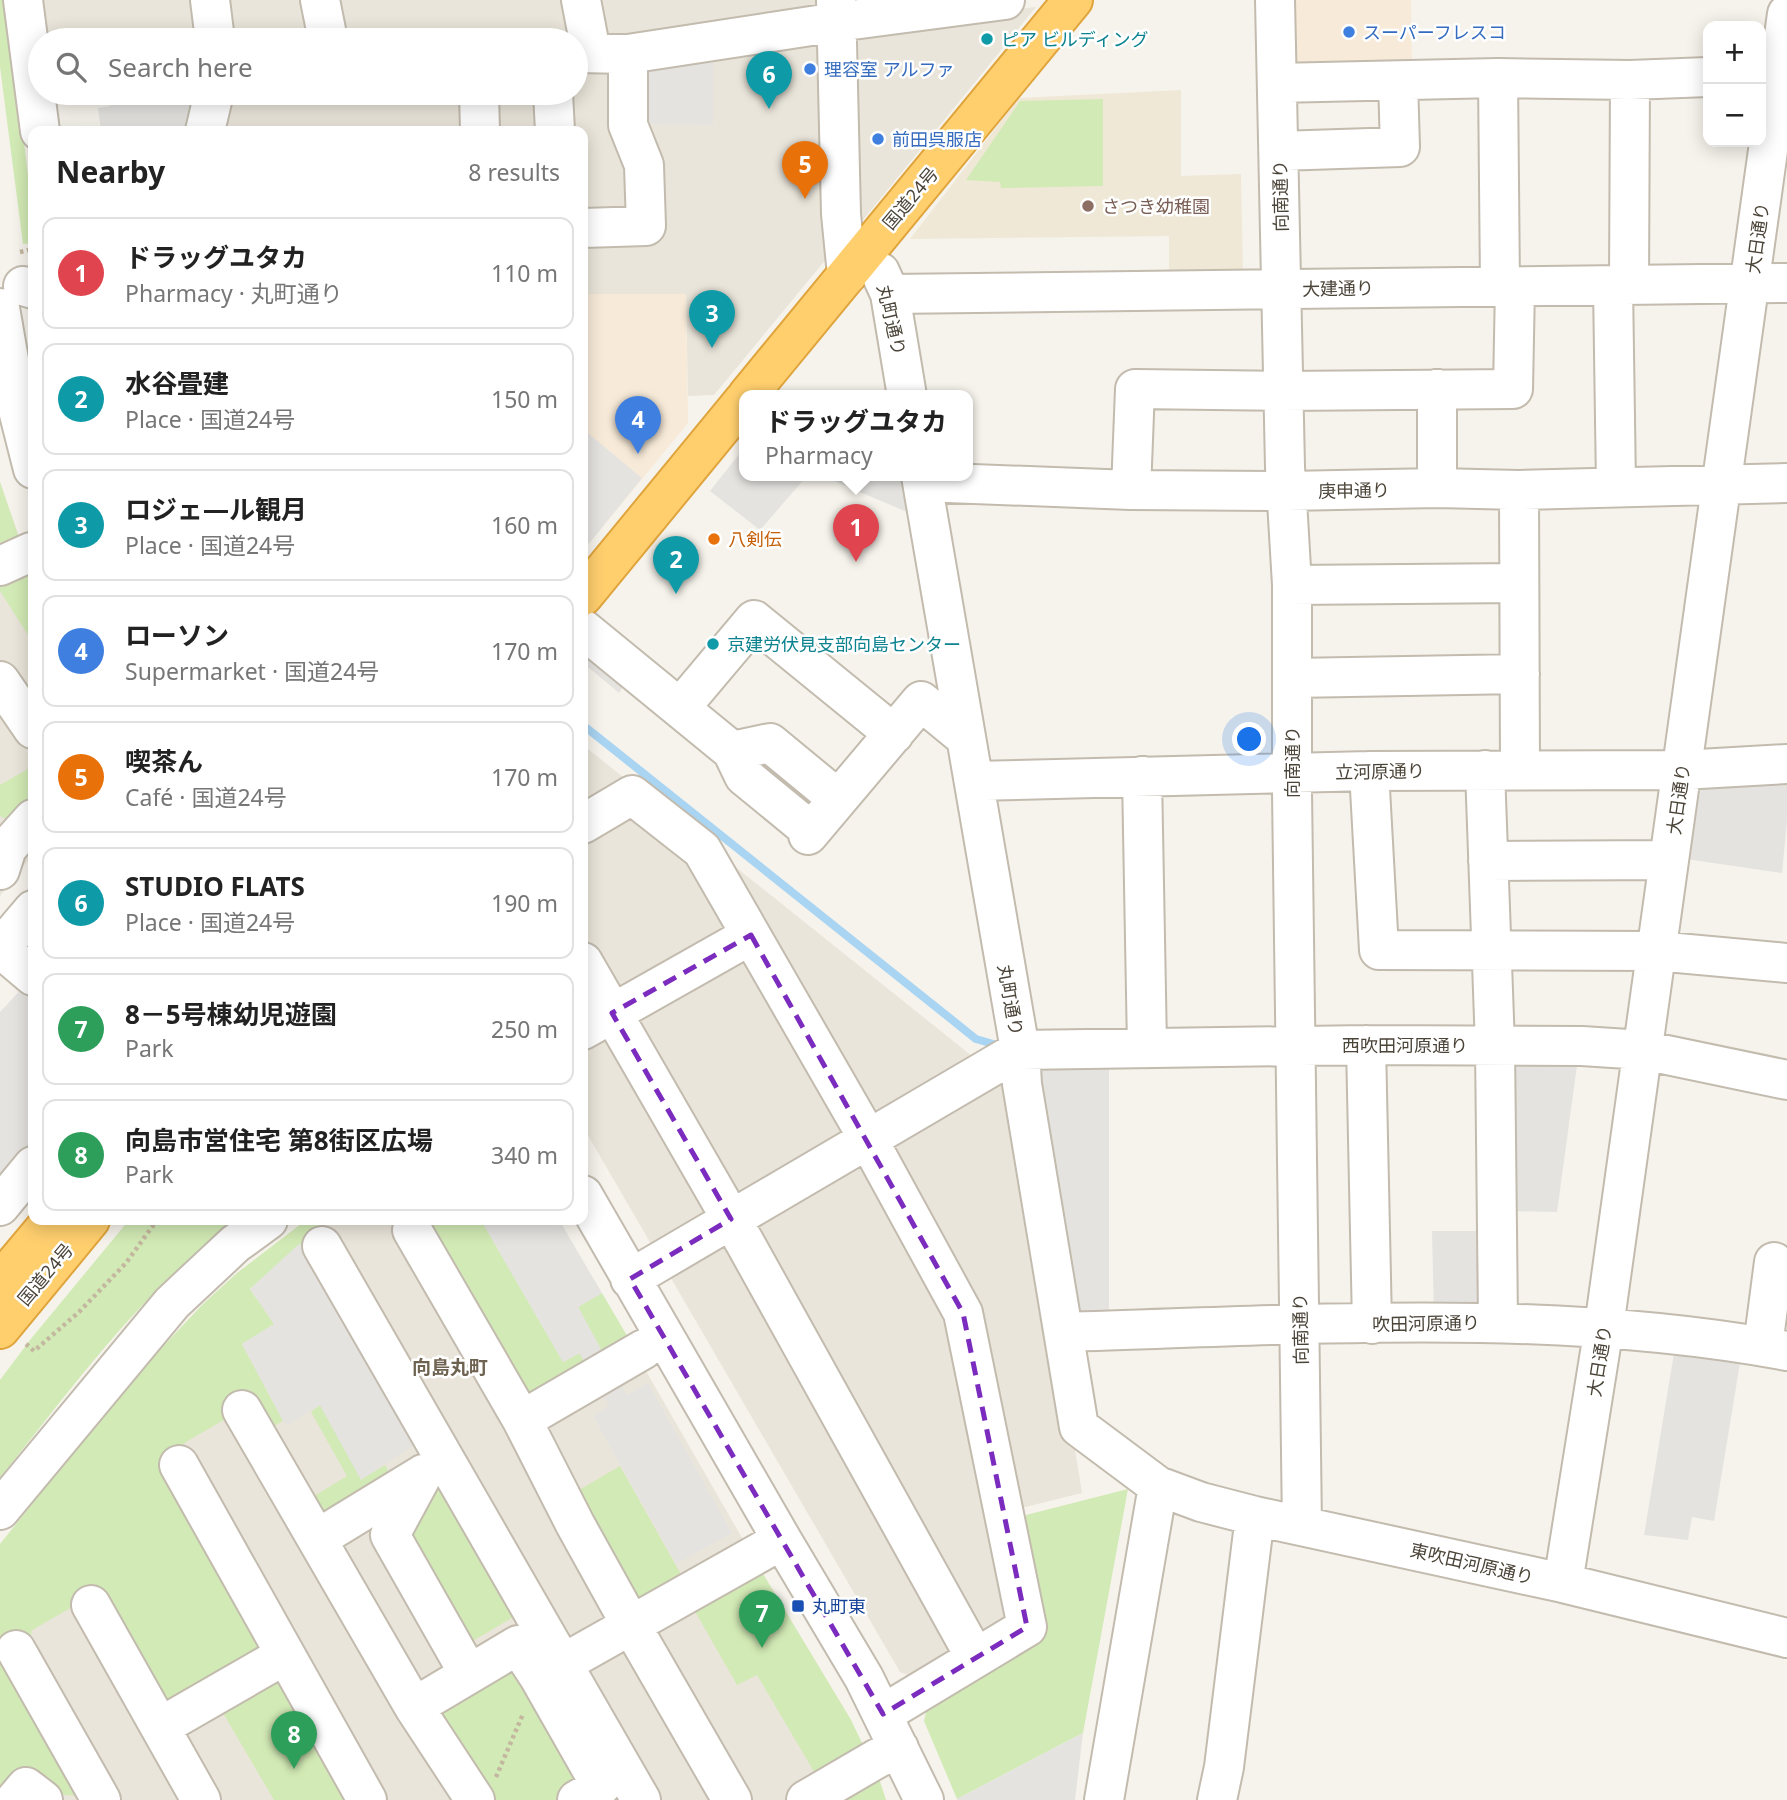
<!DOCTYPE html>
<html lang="en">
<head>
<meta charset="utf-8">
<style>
	body { margin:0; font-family:"Noto Sans","Noto Sans JP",sans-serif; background:#f6f6f6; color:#222 }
	.controls { position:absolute; right:21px; top:21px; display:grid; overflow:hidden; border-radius:14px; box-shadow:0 4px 18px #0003 }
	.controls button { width:63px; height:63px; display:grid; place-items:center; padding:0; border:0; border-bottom:2px solid #e0e0e0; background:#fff; color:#222; font:35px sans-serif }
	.you { position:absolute; left:1250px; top:740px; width:24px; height:24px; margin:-18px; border:5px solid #fff; border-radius:50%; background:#1a73e8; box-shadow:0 0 0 10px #1a73e833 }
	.badge { display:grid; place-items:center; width:46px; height:46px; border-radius:50%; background:#fc3f1d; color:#fff; font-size:23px; font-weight:700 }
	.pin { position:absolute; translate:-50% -58px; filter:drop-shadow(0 2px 4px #0008) }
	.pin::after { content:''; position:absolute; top:37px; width:24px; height:21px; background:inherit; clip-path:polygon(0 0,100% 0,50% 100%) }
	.popup { position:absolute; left:739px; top:390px; width:234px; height:91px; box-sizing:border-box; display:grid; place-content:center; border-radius:14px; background:#fff; filter:drop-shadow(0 2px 5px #0005); font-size:23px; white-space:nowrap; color:#767676 }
	.popup b { font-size:26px; color:#222 }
	.popup::after { content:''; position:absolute; left:50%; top:100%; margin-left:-14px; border:14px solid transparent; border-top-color:#fff }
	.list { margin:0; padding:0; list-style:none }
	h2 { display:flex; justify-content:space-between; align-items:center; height:91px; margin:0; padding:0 28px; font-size:30px }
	h2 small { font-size:23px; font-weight:400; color:#767676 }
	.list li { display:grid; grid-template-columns:46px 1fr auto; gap:21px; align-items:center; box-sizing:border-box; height:112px; margin:0 14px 14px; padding:0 14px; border:2px solid #e0e0e0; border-radius:14px }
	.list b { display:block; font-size:26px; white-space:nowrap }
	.list p { margin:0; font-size:23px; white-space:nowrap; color:#767676 }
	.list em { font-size:23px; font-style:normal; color:#767676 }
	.icon { flex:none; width:38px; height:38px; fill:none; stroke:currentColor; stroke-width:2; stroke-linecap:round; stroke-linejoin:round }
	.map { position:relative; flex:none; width:1787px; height:1800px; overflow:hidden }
	.search { position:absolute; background:#fff; box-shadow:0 4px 18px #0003; left:28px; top:28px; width:560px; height:77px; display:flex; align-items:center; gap:18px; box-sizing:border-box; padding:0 24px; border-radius:38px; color:#767676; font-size:26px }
	.panel { position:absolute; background:#fff; box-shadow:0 4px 18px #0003; left:28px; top:126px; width:560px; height:1099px; border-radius:14px }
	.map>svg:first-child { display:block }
	.residential { fill:#eae5da }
	.commercial { fill:#f7ead8 }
	.education { fill:#efe8d6 }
	.green { fill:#d2eab5 }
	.parking { fill:#e5e3e0 }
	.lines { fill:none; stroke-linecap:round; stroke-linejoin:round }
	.stream { stroke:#a9d4f2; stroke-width:8 }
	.minor-casing { stroke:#c2bbae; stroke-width:42 }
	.highway-casing { stroke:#e0a43c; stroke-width:42 }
	.path { stroke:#c4b79f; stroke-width:4.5; stroke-dasharray:3.5 3.5; stroke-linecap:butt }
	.minor { stroke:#fff; stroke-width:38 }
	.highway { stroke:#ffcf6e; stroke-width:38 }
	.marked { fill:none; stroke:#7b2cbf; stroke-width:5; stroke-dasharray:14 9; stroke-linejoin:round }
	.shop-dot { fill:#3f7fe0; stroke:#fff; stroke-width:2.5 }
	.culture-dot { fill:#0f9aa8; stroke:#fff; stroke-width:2.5 }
	.education-dot { fill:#8d6e63; stroke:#fff; stroke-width:2.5 }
	.food-dot { fill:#e8710a; stroke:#fff; stroke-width:2.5 }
	.transit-dot { fill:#1a4fb4; stroke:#fff; stroke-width:2.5 }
	.labels { text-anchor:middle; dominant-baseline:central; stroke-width:5; stroke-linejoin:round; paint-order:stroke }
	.shop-label { font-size:18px; fill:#366cbe; stroke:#fff; text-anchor:start }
	.culture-label { font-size:18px; fill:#0d838f; stroke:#fff; text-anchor:start }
	.street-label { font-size:18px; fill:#4b4439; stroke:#fff }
	.education-label { font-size:18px; fill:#785e54; stroke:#fff; text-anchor:start }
	.food-label { font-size:18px; fill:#c56008; stroke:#fff; text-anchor:start }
	.transit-label { font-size:18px; fill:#164399; stroke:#fff; text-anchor:start }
	.neighbourhood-label { font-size:19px; font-weight:bold; fill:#6e6250; stroke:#fff }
</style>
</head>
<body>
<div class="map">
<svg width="1787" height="1800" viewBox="0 0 1787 1800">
	<rect width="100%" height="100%" fill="#f6f3ec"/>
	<!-- residential -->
	<path class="residential" d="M34,0H200L206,21L192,35L156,40H40Z
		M218,0H314L322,40H223Z
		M325,0H577L576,40H333Z
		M593,0H828L822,15L612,44L601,34Z
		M1036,7L863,220L852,216L850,35L861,25Z
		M823,36L832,252L714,395L688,396L686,294H583V231L649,228L635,124L713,52Z
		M608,62L643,212L583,223V131H559L556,93H576V64Z
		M230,93H472L473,131H221Z
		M490,93H550L551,131H491Z
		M0,482L33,576V854L0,896Z
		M583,745L967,1052L1019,1097L1082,1493L993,1515L1012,1607L1003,1633L913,1677L900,1672L583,1127Z
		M328,1220H559L760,1569L851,1720L886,1800H0V1627L299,1244Z"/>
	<!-- commercial -->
	<path class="commercial" d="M1288,0H1411L1412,76H1296Z
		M583,294H686L688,423L583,551Z"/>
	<!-- education -->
	<path class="education" d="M1181,90V176L1241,174L1243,274H1169V236L910,239L1019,98Z"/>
	<!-- green -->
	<path class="green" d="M0,0H7L33,218V243L23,244L0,67Z
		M1103,99V186L1001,188L1000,182L966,180L1020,101Z
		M0,482L22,547L0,555Z
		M27,558L33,576V643L0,591V572Z
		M33,766V807L13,822L0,816V785Z
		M129,1220H236C141,1292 74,1385 0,1478V1380L30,1340Z
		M306,1220H328L250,1289L274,1324L242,1344L283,1421L261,1433L229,1417L186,1442L162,1461L270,1650L160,1714L74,1606L32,1630L28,1646L85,1794C60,1800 46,1787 26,1772L0,1800V1544L135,1376L203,1304L237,1273Z
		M411,1220H481L563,1362L580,1353L587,1366L518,1404Z
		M602,1293L629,1339L604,1355L578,1307Z
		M320,1405L361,1479L385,1465L393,1480L320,1520L311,1498L347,1476L311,1412Z
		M620,1466L687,1585L633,1616L567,1497Z
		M445,1480L520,1613L456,1651L381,1516Z
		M1128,1489L1083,1733L957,1799L924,1721L928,1703L1041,1637L1018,1517Z
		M760,1569L851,1720L864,1747L816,1775L757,1675L737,1685L692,1606Z
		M505,1659L582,1771L559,1800H491L434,1713Z
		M281,1677L350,1800H274L223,1713L180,1738L179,1736Z
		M877,1772L886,1800H830Z"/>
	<!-- parking -->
	<path class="parking" d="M713,52V125L635,124L636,63Z
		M109,93H205L193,131H101L98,108L110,106Z
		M584,430L642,478L583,551V432Z
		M744,448V476H807L760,530L710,491Z
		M822,476H907L912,514Z
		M583,648L630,676L619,693L583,663Z
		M1787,776V821L1782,873L1679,858L1690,778Z
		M25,985L33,992V1148L0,1189V1012Z
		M1512,1058H1578L1557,1212L1505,1211Z
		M1109,1063V1325L1074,1324L1030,1077L1041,1064Z
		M481,1220H559L602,1293L578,1307L604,1355L587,1366L579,1353L563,1362Z
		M1432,1231H1488L1489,1308L1434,1315Z
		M299,1244L416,1444L361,1480L320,1405L286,1426L242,1344L274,1324L250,1289Z
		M1675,1347L1741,1357L1714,1521L1692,1517L1688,1540L1644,1535Z
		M619,1380L627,1395L648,1383L732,1533L676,1564L593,1416L609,1406L600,1390Z
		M1083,1733L1075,1800H957V1799Z"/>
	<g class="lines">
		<!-- stream -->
		<path class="stream" d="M583,725L976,1039L1000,1046"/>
		<defs>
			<path id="minor" d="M23,0L40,131
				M210,0L215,40
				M320,0L328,40
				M581,0L591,52
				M836,0L841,214L847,275
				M1275,0L1285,467L1292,585V792L1302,1525
				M576,53L628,54L837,22L1005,0
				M1498,78L1500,286
				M1277,83L1498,78L1630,80L1708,77
				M479,93L480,131
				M553,93L555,131
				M205,131L214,93
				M1279,151L1400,147L1398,81
				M583,228L646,226L644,165L628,125V54
				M880,272L890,294L907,396
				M1613,285L1616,486
				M1629,285L1630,80
				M23,286L33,289
				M890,294L1787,283
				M0,308L17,406L33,469
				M1437,389V488
				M921,476L1020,1050L1022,1084L1079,1427L1158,1486L1201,1502L1255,1516L1563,1583L1787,1638
				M922,482L1131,490L1288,491L1437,488L1519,490L1787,483
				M1131,490L1135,389L1284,391L1513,389L1515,286
				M1519,490L1520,770
				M0,566L31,552
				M1292,585L1519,583
				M583,629L732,751L770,743L838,799
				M1293,678L1520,674
				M0,681L33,729
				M680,708L754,620L894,734
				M732,751L744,776L811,831
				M1485,770L1495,1046L1498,1322
				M1369,771L1379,950L1656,951L1787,963
				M1142,776L1147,1047
				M974,781L1369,771L1682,770L1787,764
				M583,824L632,795L702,850L858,1121L963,1313L1027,1627L883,1714
				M808,835L921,701L966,738
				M1488,861L1669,860
				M0,870L7,848L33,819
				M0,948L33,976
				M0,949L33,910
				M583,962L745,1243L975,1657
				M583,1030L751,935
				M1366,1045L1372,1324
				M583,1195L782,1540L864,1678L924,1800
				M0,1206L33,1166
				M412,1230L522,1420L575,1524L631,1625L732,1800
				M322,1246L641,1800
				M630,1279L1020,1050L1366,1045L1582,1046L1643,1050L1787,1080
				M1064,1332C1305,1325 1548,1307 1787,1351
				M1763,1346L1774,1262
				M242,1410L414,1707
				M522,1420L644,1349
				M179,1465L367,1800
				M423,1474L390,1535L469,1674
				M0,1510L172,1303L235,1244L268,1220
				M317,1539L420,1476
				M1563,1583L1604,1327L1787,14
				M91,1605L201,1800
				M16,1650L101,1800
				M539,1677L601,1786L577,1800
				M160,1727L285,1655
				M15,1800L26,1787L43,1800
				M475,1800L414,1707L518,1645L539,1677L782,1540
				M806,1800L878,1758L899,1748
				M1104,1800L1158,1486
				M1217,1800L1224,1767L1255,1516"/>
			<path id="highway" d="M747,396L1073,0
				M583,596L744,400
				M0,1282L52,1220
				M0,1329L90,1220"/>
		</defs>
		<!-- minor casing -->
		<use href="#minor" class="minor-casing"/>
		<!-- highway casing -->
		<use href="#highway" class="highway-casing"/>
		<!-- path -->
		<path class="path" d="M20,252L33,249
			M26,1344L34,1351L79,1312L126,1263L157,1220
			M496,1777L523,1714"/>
		<!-- minor -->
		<use href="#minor" class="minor"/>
		<!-- highway -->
		<use href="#highway" class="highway"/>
	</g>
	<!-- marked area -->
	<path class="marked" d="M751,935L963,1313L1027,1627L883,1714L630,1279L731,1219L612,1013Z"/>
	<!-- markers -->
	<g class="shop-dot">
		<circle cx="1349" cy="32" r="7"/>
		<circle cx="810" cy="69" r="7"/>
		<circle cx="878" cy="139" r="7"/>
	</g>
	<g class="culture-dot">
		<circle cx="987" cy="39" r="7"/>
		<circle cx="713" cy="644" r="7"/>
	</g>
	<circle class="education-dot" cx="1088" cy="206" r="7"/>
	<circle class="food-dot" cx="714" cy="539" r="7"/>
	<rect class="transit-dot" x="791" y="1599" width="14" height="14" rx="3.5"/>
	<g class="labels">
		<!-- shop labels -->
		<g class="shop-label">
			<text x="1363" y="32">スーパーフレスコ</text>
			<text x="824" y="69">理容室 アルファ</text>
			<text x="892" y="139">前田呉服店</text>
		</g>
		<!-- culture labels -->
		<g class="culture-label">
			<text x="1001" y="39">ピア ビルディング</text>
			<text x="727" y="644">京建労伏見支部向島センター</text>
		</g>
		<!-- street labels -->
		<g class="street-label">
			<text transform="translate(1280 196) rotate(-91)">向南通り</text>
			<text transform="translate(910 198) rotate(-50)">国道24号</text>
			<text transform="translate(1757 238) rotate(-82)">大日通り</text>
			<text transform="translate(1338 288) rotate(-1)">大建通り</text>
			<text transform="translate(892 320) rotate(77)">丸町通り</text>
			<text transform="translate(1354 490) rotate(-1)">庚申通り</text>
			<text transform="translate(1292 762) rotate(-90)">向南通り</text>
			<text transform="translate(1380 771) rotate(-1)">立河原通り</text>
			<text transform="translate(1678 799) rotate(-82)">大日通り</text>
			<text transform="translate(1011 1000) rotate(80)">丸町通り</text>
			<text x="1405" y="1045">西吹田河原通り</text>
			<text transform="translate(45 1274) rotate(-50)">国道24号</text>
			<text transform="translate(1426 1323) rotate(-1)">吹田河原通り</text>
			<text transform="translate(1300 1329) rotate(-91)">向南通り</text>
			<text transform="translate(1599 1361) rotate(-81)">大日通り</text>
			<text transform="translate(1472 1563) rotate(13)">東吹田河原通り</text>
		</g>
		<!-- education labels -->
		<g class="education-label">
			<text x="1102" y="206">さつき幼稚園</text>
		</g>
		<!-- food labels -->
		<g class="food-label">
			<text x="728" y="539">八剣伝</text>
		</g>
		<!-- transit labels -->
		<g class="transit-label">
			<text x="812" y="1606">丸町東</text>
		</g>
		<!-- neighbourhood labels -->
		<g class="neighbourhood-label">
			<text x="450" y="1367">向島丸町</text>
		</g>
	</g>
</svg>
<div class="controls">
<button>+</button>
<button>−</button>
</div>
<div class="you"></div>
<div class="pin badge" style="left:856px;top:562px;background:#e0444e">1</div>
<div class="popup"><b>ドラッグユタカ</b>Pharmacy</div>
<div class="pin badge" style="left:676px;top:594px;background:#0f9aa8">2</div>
<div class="pin badge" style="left:712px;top:348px;background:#0f9aa8">3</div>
<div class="pin badge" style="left:638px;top:454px;background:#3f7fe0">4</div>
<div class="pin badge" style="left:805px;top:199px;background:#e8710a">5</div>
<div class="pin badge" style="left:769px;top:109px;background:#0f9aa8">6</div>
<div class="pin badge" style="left:762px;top:1648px;background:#2e9e5b">7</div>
<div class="pin badge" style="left:294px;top:1769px;background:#2e9e5b">8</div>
<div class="search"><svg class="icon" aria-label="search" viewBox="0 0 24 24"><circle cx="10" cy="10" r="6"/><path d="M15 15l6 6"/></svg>Search here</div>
<section class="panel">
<h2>Nearby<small>8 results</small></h2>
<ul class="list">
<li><span class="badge" style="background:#e0444e">1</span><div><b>ドラッグユタカ</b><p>Pharmacy · 丸町通り</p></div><em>110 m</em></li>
<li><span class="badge" style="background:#0f9aa8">2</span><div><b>水谷畳建</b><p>Place · 国道24号</p></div><em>150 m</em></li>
<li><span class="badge" style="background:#0f9aa8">3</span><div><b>ロジェ―ル観月</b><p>Place · 国道24号</p></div><em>160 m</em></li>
<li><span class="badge" style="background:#3f7fe0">4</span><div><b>ローソン</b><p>Supermarket · 国道24号</p></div><em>170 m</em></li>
<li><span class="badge" style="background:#e8710a">5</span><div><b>喫茶ん</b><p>Café · 国道24号</p></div><em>170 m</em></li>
<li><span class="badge" style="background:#0f9aa8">6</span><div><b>STUDIO FLATS</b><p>Place · 国道24号</p></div><em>190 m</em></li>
<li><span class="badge" style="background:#2e9e5b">7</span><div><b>8－5号棟幼児遊園</b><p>Park</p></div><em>250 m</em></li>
<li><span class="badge" style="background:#2e9e5b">8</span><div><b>向島市営住宅 第8街区広場</b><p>Park</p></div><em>340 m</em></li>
</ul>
</section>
</div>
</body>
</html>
